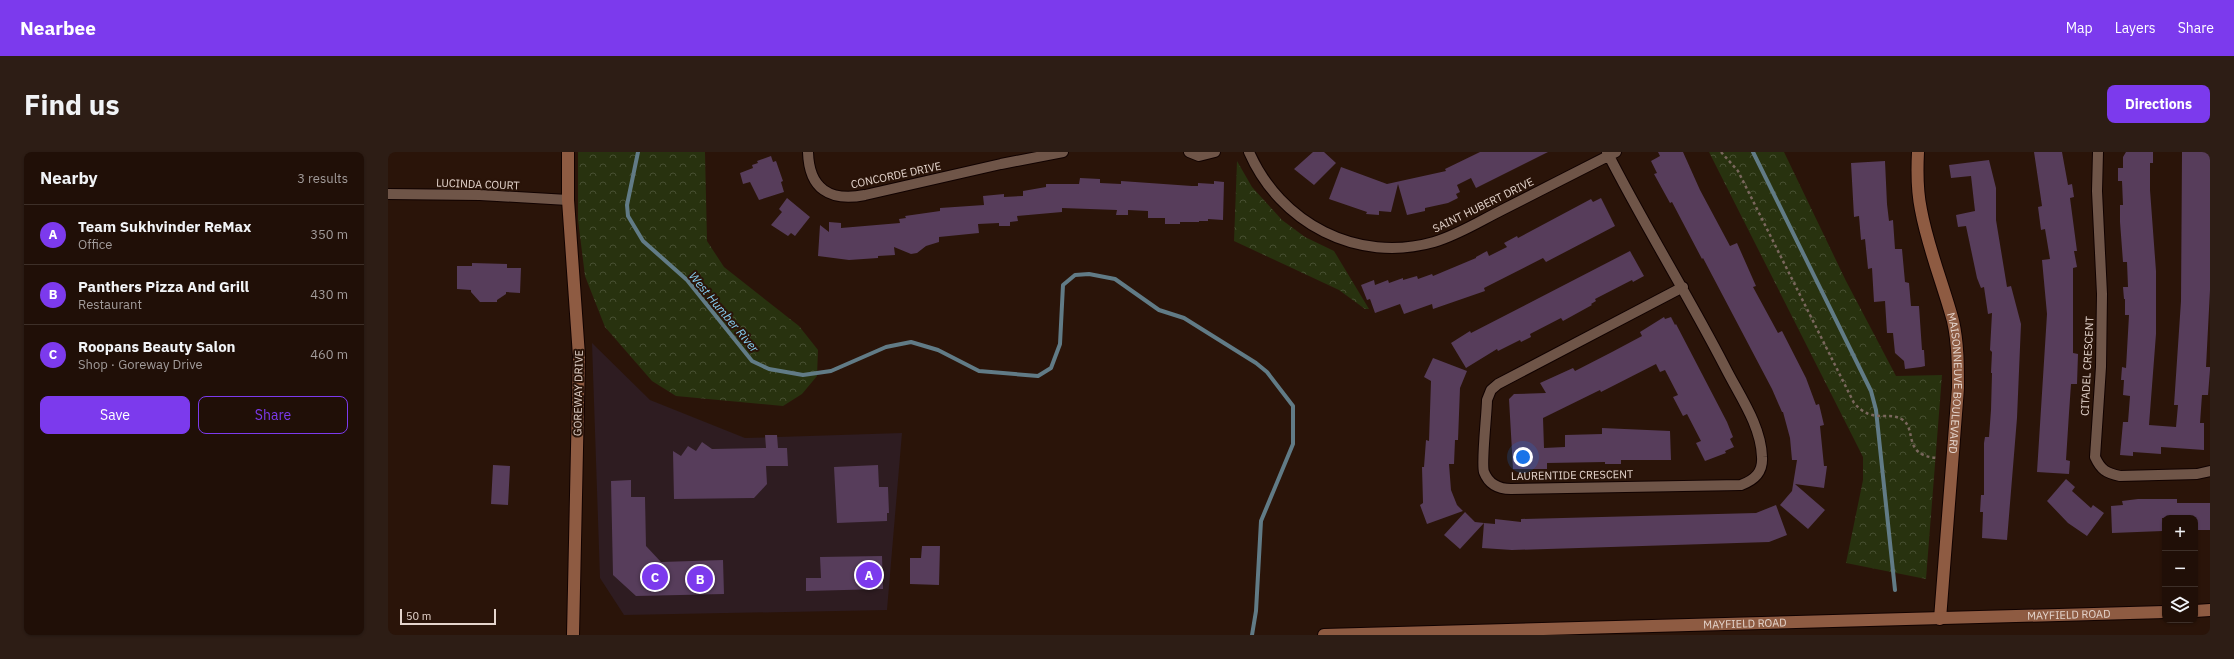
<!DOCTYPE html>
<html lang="en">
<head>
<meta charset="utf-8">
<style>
	body { margin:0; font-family:"IBM Plex Sans",sans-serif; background:#2d1d15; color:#f1f3f6 }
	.controls { position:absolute; right:12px; bottom:12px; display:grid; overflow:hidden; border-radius:8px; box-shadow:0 1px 3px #0004 }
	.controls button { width:36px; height:36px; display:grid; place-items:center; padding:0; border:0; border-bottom:1px solid #3d2f28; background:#200f07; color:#f1f3f6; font:20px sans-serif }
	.scale { position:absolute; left:12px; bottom:10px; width:96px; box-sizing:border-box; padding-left:4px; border:2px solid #e5d5cd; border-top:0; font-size:11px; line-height:14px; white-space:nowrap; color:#e5d5cd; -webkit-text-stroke:3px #2a1409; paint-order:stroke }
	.you { position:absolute; left:1135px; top:305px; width:14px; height:14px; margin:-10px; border:3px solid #fff; border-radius:50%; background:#1a73e8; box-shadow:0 0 0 6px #1a73e833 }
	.badge { display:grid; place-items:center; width:26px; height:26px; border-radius:50%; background:#7c3aed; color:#fff; font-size:13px; font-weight:700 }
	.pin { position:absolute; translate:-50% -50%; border:2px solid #fff; box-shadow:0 1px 4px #0006 }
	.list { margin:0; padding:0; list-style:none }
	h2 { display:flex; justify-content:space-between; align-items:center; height:52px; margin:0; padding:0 16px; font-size:17px }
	h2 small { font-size:13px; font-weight:400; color:#a29c9b }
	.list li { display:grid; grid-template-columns:26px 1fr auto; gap:12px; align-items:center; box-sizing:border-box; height:60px; padding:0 16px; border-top:1px solid #3d2f28 }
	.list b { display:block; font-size:15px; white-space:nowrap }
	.list p { margin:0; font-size:13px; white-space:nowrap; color:#a29c9b }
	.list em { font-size:13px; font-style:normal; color:#a29c9b }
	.actions { display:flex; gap:8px; padding:12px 16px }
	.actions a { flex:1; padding:9px 0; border:1px solid #7c3aed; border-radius:8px; text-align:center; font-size:14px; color:#7c3aed }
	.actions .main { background:#7c3aed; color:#fff }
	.icon { flex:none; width:22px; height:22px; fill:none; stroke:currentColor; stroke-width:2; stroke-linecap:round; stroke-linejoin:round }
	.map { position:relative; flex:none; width:1822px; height:483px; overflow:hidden; border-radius:8px }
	header { display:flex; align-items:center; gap:24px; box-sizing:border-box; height:56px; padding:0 20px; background:#7c3aed; color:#fff }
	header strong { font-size:19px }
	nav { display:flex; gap:22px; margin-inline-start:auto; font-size:14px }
	.intro { display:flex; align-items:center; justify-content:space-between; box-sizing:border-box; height:96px; padding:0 24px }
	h1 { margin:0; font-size:28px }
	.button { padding:10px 18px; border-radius:8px; background:#7c3aed; color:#fff; font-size:14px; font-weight:700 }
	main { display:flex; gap:24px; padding:0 24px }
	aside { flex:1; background:#200f07; border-radius:8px; box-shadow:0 1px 3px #0004 }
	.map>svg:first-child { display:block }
	.commercial { fill:#2e1c21 }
	.forest { fill:url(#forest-crowns) }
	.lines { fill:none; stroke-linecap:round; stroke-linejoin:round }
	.stream { stroke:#617b86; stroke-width:4 }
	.building { fill:#573d5b }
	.street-casing { stroke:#110200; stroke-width:12 }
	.secondary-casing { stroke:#110200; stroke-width:14 }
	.path { stroke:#7a675d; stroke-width:2.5; stroke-dasharray:3 3; stroke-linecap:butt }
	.street { stroke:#6f5548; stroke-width:10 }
	.secondary { stroke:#8e5b42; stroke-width:12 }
	.labels { text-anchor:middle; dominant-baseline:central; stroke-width:4; stroke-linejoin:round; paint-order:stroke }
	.street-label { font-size:11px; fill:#e5d5cd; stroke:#2a1409 }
	.water-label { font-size:12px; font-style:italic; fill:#86cef2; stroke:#2a1409 }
</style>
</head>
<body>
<header>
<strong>Nearbee</strong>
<nav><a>Map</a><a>Layers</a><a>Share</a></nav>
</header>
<div class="intro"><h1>Find us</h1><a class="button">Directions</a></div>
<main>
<aside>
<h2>Nearby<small>3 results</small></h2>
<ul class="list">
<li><span class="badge">A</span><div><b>Team Sukhvinder ReMax</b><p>Office</p></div><em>350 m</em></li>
<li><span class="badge">B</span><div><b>Panthers Pizza And Grill</b><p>Restaurant</p></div><em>430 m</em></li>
<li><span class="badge">C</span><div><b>Roopans Beauty Salon</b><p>Shop · Goreway Drive</p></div><em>460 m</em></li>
</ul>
<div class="actions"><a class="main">Save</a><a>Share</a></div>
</aside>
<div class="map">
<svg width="1822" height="483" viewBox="0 0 1822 483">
	<defs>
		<pattern id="forest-crowns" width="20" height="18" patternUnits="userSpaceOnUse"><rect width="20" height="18" fill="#28320f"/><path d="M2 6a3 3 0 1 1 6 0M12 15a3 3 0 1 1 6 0" fill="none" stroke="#474f31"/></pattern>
	</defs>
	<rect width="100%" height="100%" fill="#2a1409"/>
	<!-- commercial -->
	<path class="commercial" d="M204,191L262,248L357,286L514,281L499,458L236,463L212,426Z"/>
	<!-- forest -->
	<path class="forest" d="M190,0H317L319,89L336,115L411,174L430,198L429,224L414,242L395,254L288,244L264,229L217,175L197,124L190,68Z
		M1321,0H1396L1458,129L1508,224L1554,223L1538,427L1458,411L1475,328V305Z
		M849,9L864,35L894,68L917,85L946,99L981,157H977L951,138L846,89Z"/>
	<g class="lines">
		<!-- stream -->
		<path class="stream" d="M250,0L239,53L240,64L255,89L299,128L364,209L381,217L415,223L443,219L498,195L523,190L550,198L591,219L650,224L663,216L672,192L675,133L687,123L701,122L727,127L771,158L796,166L868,211L879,220L905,254V292L873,369L868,459L864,483
			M1365,0L1483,239L1488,258L1507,438"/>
	</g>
	<!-- building -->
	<path class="building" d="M925,0H936L948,11L926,33L906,17Z
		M1092,0H1160L1088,36L1083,26L1069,33L1072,40L1068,42L1070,46L1060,51L1037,56V59L1019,63L1010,32L1003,60L991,59V63L978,62L979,60L941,47L953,15L999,32L1058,19L1057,17Z
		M1270,0H1295L1312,38L1342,94L1349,91L1368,134L1365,135L1390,181L1394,179L1418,226L1428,253L1431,252L1436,273L1432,274L1436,314H1439L1436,336L1407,332L1437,358L1420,377L1392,353L1404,339L1409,308H1404L1402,286L1395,260H1394L1384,237L1315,106L1314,107L1284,50L1282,51L1266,22L1269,21L1263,9L1272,4Z
		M1646,0H1674L1680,33L1684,32L1686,45L1682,46L1689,99H1686L1689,115L1685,116V201L1690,202L1689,232H1683L1681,261L1678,308L1682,309L1681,322L1649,320L1659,162L1654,108L1662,107L1657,77L1653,78L1650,55L1654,54Z
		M1738,0H1765V11H1762V38L1768,119V182L1761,273L1788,275L1790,253H1786L1793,149L1794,0H1822V138L1818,215H1822V218L1820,243H1814L1812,271H1816V298L1773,295V302L1745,300V304L1732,303L1735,270H1740L1742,244L1735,243L1736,228H1733L1734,215L1738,216L1741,163H1737V147H1736L1735,135H1740L1739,110H1735L1732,70V53H1735L1734,29H1730V16H1735V5Z
		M383,4L385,10L388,9L395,29L393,30L396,40L371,48L362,30L355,32L352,21L365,16L364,13L370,11L369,9Z
		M1601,8L1608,36V68L1619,135L1623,134L1633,172L1629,266L1619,388L1594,386L1595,360H1592L1593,343H1596V291L1597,285H1601L1603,258L1604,221H1603L1604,200L1602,198L1604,161L1600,162L1596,135L1593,136L1589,126L1578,74L1570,75L1568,63L1587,59L1583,24L1563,26L1561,13Z
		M1497,9L1499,52L1501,69L1505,68L1507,97H1514L1517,130L1521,131L1523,154H1531L1534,198H1536L1537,214L1533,215L1517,217L1516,209L1507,201L1505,181H1499L1497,149L1486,150L1484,116L1480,117L1477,87L1473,88L1471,64L1466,65L1463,11Z
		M692,26L712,27V31L733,32V29L804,34H810V31L826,32V29L836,30L835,68L820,67V69H811V70H792V72H777V66H760V59L740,58V63H728L729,58L674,56V60L629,64L630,69L622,70V74H611V71L590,72L591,81L551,85V90L538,94L529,101L523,102L506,95L507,103L490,104V106L461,108L430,104L432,73L441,80V70L453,71V76L512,71L511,67L518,66L517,64L552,59V56L596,53L595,44L616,42V45L635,44V39L658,35V32H691Z
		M399,46L422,65L407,84L403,81L400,84L383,73L394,60L391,57Z
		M1213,46L1227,74L1158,110L1155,106L1096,136L1097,139L1045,157L1044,152L1016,162L1012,152L987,161L982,147L979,148L973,133L986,128L987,133L1000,128L1001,131L1015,126V128L1029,124L1030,127L1044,122L1045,124L1088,106V105L1099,99L1101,104L1119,95L1116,91L1129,84L1130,86L1203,47L1205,50Z
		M1242,99L1256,124L1245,130L1244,128L1207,147L1208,149L1203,152L1204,153L1175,169L1173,166L1142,182L1143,185L1133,190L1132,188L1110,199L1109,197L1078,216L1063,191L1082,179L1083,181Z
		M84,111L119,112V116H133L132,141L118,140V142L109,148V150H92L83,140V138L69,137V114H84Z
		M1276,165L1277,167L1283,165L1287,173L1288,172L1339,270L1345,285L1342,287L1346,295L1337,299L1338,301L1317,309L1308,291L1313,289L1299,262L1295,264L1285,245L1290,243L1277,218L1272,220L1268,212L1213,240L1212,238L1155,266L1156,296L1177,295V283L1214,282V276L1282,279L1283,308H1233V312H1217V310L1159,311V317H1125L1121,247L1126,242L1158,241L1152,231L1185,216L1187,219L1224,200L1254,184L1252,180Z
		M1045,206L1079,219L1072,236L1070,288H1067L1066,312H1061L1063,338L1069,353L1075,359L1039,372L1032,353L1035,351L1034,315H1036L1038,288L1041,289L1043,229L1036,225Z
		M377,283H389L390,296H399L400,314H378L379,332L366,346L286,347L285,299L293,304L300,294L308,299L314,290L324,297L378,296Z
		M105,313L122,314L120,353L103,352Z
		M490,313L491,335H500L501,361H499V369L449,371L446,315Z
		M1678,327L1687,335L1684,339L1703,356L1705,353L1716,361L1699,384L1680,371L1659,349Z
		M243,328V345H257L258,394L273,410L335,408L336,442L248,444L225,423L223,329Z
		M1750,347H1789V351H1822V378H1807V366H1774L1775,379L1724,381L1723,354L1735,353L1734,349Z
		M1388,353L1399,383L1381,390L1124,398L1094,396L1096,371L1107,372V367L1133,370V367L1368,361Z
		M1077,360L1087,370L1096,371L1072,397L1056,383Z
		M534,394H552L551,433L522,432V406H533Z
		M494,404L495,437L418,439V426H433L432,405Z"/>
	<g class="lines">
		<defs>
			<path id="street" d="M420,0C421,37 442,50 477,43L613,12L675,0
				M801,0L811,4L827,0
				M861,0C892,71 969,112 1046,90C1070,83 1092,69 1114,58C1152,39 1190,19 1228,0
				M1219,0C1256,73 1300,143 1337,215C1351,243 1373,273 1374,305C1375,320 1367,328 1353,333L1123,337C1111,337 1101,333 1096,320C1093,311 1099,261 1099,248L1103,238L1110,232L1295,135
				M1710,0L1709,39L1714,142L1713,215L1707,305C1713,318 1718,321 1732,324L1809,322L1822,319
				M0,42L92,43L180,48"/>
			<g id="secondary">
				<path d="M180,0V48L191,204L185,483"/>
				<path id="s1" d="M1530,0C1529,19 1529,39 1533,58C1540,96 1555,132 1565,169C1570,191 1570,214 1570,236L1552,467"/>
				<path d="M1807,459L1822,458"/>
				<path id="s2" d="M936,483L1777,460"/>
			</g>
		</defs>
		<!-- street casing -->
		<use href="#street" class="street-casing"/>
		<!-- secondary casing -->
		<use href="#secondary" class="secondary-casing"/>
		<!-- path -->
		<path class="path" d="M1333,0L1350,19L1466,251C1485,273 1500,258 1515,268C1529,278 1514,303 1549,306"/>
		<!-- street -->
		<use href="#street" class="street"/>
		<!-- secondary -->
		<use href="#secondary" class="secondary"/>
	</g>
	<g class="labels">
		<!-- street labels -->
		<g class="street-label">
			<text transform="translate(508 23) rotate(-12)">CONCORDE DRIVE</text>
			<text transform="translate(90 32) rotate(2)">LUCINDA COURT</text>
			<text transform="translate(1095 53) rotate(-26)">SAINT HUBERT DRIVE</text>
			<text transform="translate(1699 214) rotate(-87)">CITADEL CRESCENT</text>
			<text stroke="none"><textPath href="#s1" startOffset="236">MAISONNEUVE BOULEVARD</textPath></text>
			<text transform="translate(190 241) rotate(-89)">GOREWAY DRIVE</text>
			<text transform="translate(1184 323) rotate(-1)">LAURENTIDE CRESCENT</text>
			<text stroke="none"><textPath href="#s2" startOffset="745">MAYFIELD ROAD</textPath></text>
			<text stroke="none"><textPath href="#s2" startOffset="421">MAYFIELD ROAD</textPath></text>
		</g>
		<!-- water labels -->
		<g class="water-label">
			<text transform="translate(336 160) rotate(50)">West Humber River</text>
		</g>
	</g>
</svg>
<div class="controls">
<button>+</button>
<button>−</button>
<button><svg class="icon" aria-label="layers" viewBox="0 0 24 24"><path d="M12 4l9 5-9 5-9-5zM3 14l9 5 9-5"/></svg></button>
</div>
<div class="scale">50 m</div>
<div class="you"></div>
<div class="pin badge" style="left:481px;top:423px">A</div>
<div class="pin badge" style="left:312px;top:427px">B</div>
<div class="pin badge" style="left:267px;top:425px">C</div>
</div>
</main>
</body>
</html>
